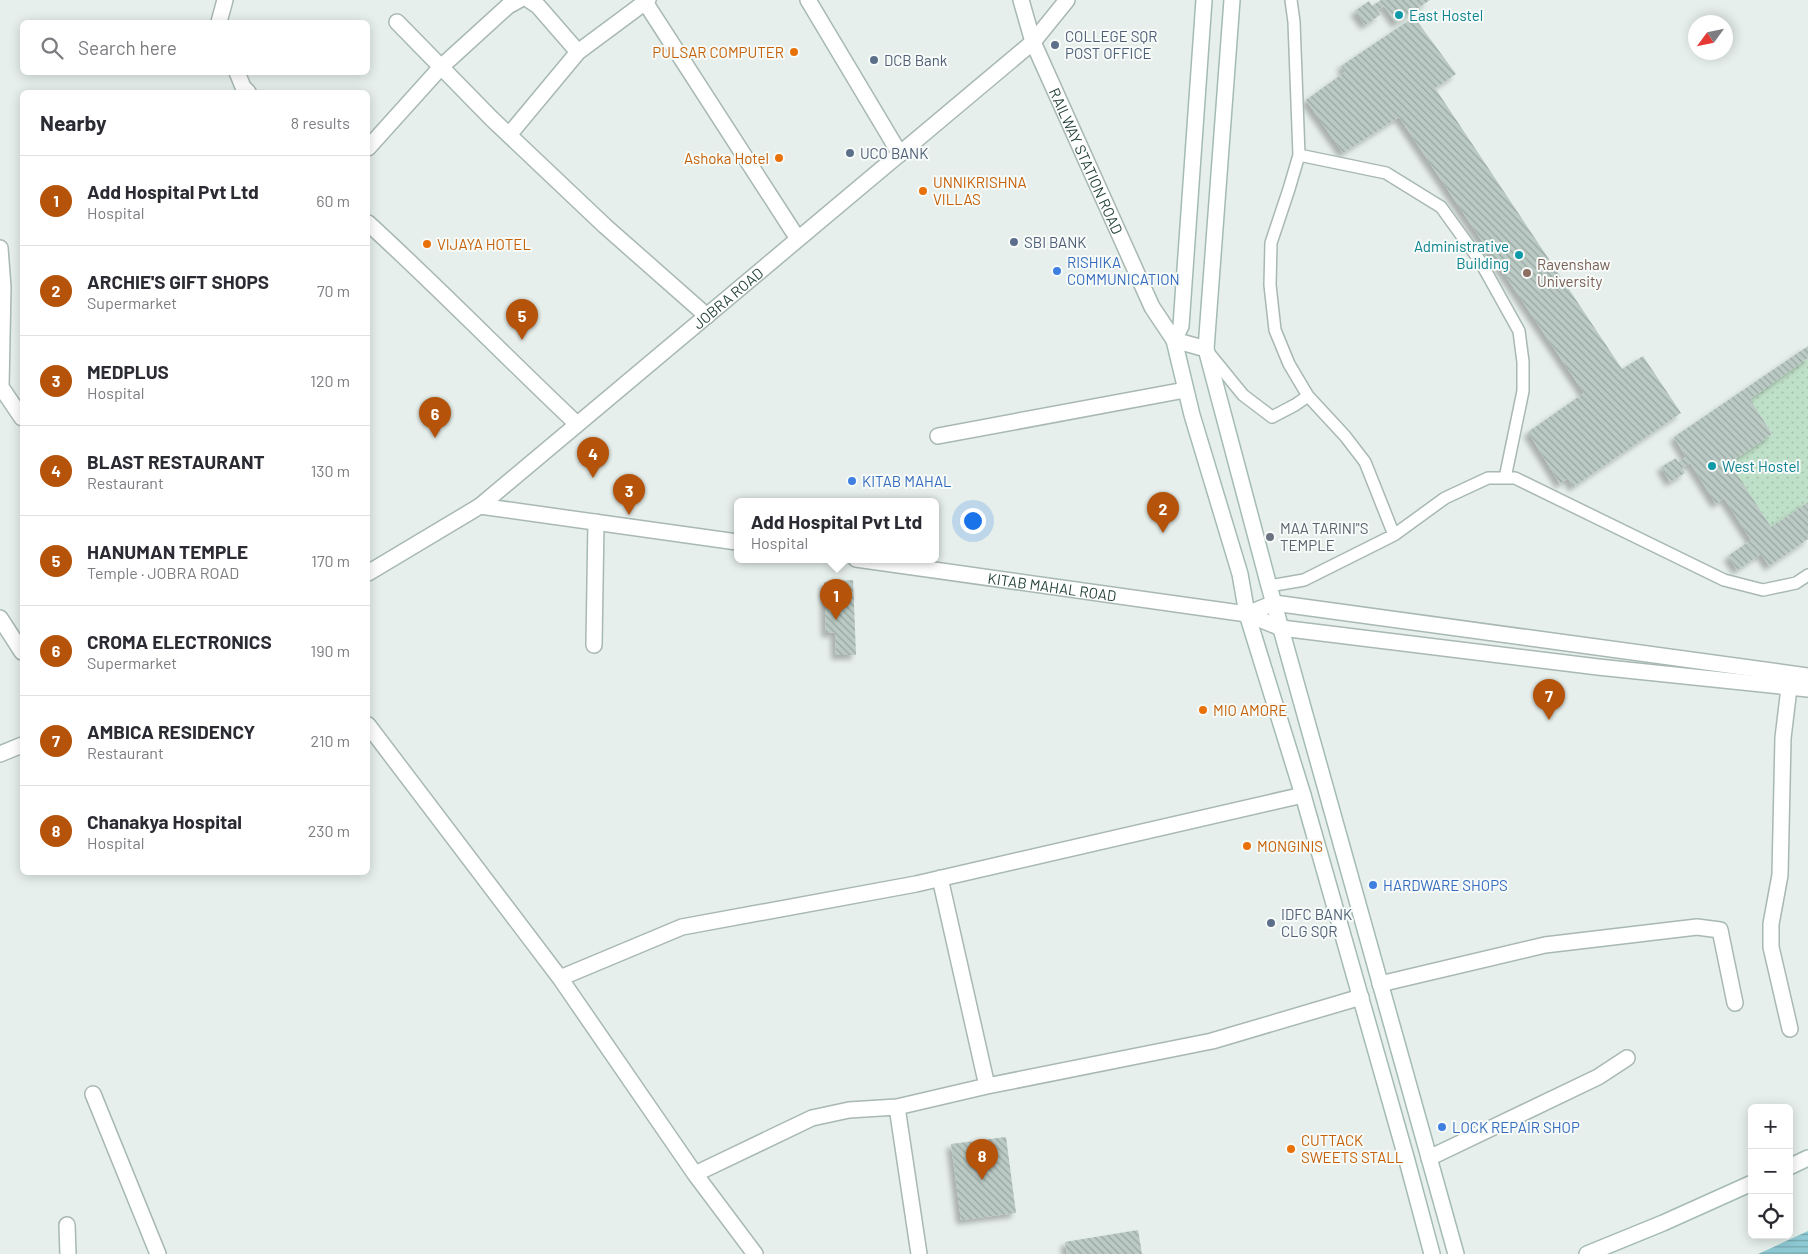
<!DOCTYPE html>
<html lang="en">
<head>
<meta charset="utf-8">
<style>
	body { margin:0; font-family:Barlow,sans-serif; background:#f7f7f7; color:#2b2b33 }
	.controls { position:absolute; right:15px; bottom:15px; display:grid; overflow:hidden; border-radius:8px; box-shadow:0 2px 12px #0003 }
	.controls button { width:45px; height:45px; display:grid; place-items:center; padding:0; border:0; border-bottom:1px solid #e1e1e2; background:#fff; color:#2b2b33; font:25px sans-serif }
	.compass { position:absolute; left:1688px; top:15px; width:45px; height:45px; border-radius:50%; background:#fff; box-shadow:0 2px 12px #0003; rotate:237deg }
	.you { position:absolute; left:972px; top:520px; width:18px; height:18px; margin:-12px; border:4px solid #fff; border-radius:50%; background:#1a73e8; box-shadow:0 0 0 8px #1a73e833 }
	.badge { display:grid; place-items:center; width:32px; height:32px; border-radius:50%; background:#b45309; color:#fff; font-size:16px; font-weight:700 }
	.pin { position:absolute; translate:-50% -41px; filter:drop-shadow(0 1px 2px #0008) }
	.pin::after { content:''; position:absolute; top:26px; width:18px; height:15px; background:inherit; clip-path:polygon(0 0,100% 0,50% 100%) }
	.popup { position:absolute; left:734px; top:498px; width:205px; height:65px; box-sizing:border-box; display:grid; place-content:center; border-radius:8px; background:#fff; filter:drop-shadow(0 1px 4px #0005); font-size:16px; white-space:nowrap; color:#7c7c81 }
	.popup b { font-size:19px; color:#2b2b33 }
	.popup::after { content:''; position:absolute; left:50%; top:100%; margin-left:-10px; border:10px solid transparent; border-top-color:#fff }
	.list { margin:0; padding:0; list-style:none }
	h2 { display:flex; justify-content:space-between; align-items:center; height:65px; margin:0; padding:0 20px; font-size:21px }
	h2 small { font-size:16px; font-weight:400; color:#7c7c81 }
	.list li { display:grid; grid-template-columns:32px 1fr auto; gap:15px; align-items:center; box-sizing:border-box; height:90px; padding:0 20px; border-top:1px solid #e1e1e2 }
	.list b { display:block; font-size:19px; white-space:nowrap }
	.list p { margin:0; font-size:16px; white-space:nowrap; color:#7c7c81 }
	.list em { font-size:16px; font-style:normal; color:#7c7c81 }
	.icon { flex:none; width:28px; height:28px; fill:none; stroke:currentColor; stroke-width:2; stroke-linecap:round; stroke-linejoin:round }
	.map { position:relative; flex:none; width:1808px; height:1254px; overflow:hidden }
	.search { position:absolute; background:#fff; box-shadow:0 2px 12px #0003; left:20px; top:20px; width:350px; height:55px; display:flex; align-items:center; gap:12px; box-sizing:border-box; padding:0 18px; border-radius:8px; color:#7c7c81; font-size:19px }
	.panel { position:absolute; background:#fff; box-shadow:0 2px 12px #0003; left:20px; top:90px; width:350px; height:785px; border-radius:8px }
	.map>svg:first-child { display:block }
	.grass { fill:url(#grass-dots) }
	.water { fill:url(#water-rules) }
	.building { fill:url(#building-back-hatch); filter:url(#shadow) }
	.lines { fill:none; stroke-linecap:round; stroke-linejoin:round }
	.service-casing { stroke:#a8b8b2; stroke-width:14 }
	.minor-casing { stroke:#a8b8b2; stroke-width:18 }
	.tertiary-casing { stroke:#a8b8b2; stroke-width:18 }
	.secondary-casing { stroke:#a4bbb3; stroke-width:18 }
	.service { stroke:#fff; stroke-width:11 }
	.minor { stroke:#fff; stroke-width:15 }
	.tertiary { stroke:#fff; stroke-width:15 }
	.secondary { stroke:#fff; stroke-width:15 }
	.culture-dot { fill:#0f9aa8; stroke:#f7fbf9; stroke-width:2 }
	.service-dot { fill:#5c6f8a; stroke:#f7fbf9; stroke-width:2 }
	.food-dot { fill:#e8710a; stroke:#f7fbf9; stroke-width:2 }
	.shop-dot { fill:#3f7fe0; stroke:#f7fbf9; stroke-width:2 }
	.education-dot { fill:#8d6e63; stroke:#f7fbf9; stroke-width:2 }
	.worship-dot { fill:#6b7280; stroke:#f7fbf9; stroke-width:2 }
	.labels { text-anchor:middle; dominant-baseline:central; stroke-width:4; stroke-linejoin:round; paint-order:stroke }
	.culture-label { font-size:15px; fill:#0d838f; stroke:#f7fbf9; text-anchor:start }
	.service-label { font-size:15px; fill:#4e5e75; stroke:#f7fbf9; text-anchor:start }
	.food-label { font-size:15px; fill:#c56008; stroke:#f7fbf9; text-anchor:start }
	.street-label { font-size:15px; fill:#24423a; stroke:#f7fbf9 }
	.shop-label { font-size:15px; fill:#366cbe; stroke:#f7fbf9; text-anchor:start }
	.education-label { font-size:15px; fill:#785e54; stroke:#f7fbf9; text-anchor:start }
	.worship-label { font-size:15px; fill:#5b616d; stroke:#f7fbf9; text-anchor:start }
</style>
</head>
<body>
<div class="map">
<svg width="1808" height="1254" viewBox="0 0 1808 1254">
	<defs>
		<pattern id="grass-dots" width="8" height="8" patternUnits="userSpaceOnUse" patternTransform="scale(1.25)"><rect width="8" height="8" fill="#bfe0c8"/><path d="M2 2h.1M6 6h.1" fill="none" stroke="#a4c1ad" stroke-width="1.8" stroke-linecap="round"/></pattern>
		<pattern id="water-rules" width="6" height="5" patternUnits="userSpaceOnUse" patternTransform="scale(1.25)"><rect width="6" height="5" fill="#8ec9d4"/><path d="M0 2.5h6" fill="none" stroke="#74a5ad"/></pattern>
		<pattern id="building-back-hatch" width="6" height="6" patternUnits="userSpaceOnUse" patternTransform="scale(1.25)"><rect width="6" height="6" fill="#bbcac4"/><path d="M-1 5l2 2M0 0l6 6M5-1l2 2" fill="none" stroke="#98a6a0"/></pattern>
		<filter id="shadow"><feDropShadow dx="-4.5" dy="4.5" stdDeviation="2.5" flood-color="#0004"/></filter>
	</defs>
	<rect width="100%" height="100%" fill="#e6efeb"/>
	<!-- grass -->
	<path class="grass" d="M1808,358V502L1771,527L1730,463L1772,434L1750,399Z"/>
	<!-- water -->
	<path class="water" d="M1808,1231V1254H1758Z"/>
	<!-- building -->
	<path class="building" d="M1381,0H1430L1396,23L1384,6L1377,11L1380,15L1365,25L1355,11L1369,1L1372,6Z
		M1414,17L1456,74L1435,88L1622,369L1643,356L1681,413L1573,487L1568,478L1560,484L1528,432L1584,393L1399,117L1343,153L1306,100L1345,72L1341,66Z
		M1808,346V358L1750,399L1772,434L1730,463L1771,527L1808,502V539L1769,566L1761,554L1737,570L1728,556L1751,540L1724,498L1716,504L1690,463L1682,468L1685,473L1670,482L1661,467L1676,458L1678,462L1686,457L1674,437Z
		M853,580L856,655H836L835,632L826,633L824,582Z
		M1006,1137L1016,1213L961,1220L951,1144Z
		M1138,1230L1142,1254H1067L1065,1242Z"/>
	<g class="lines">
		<defs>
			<path id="service" d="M1291,0L1294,22L1299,155L1289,189L1271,243L1270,285L1275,330L1289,364L1308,396L1345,436L1365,462L1394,535
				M1299,155L1386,173L1441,207L1480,261L1519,331L1523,362V391L1505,478
				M1208,352L1243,395L1272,417L1295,405L1308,396
				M1269,586L1304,580L1394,535L1445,498L1488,478H1515L1724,580L1763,590L1796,583L1808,575"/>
			<path id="minor" d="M529,0L538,6L578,52
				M808,0L900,154
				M645,2L798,239
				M219,22L225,0
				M397,22L492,119L605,226L707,316
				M237,72L243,87L248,92
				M509,135L578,52L648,0
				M368,148L441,67L508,6L519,0
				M368,223C439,288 507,358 577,424
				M0,248L3,287L1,387L22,418
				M938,436L1185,390
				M0,618L22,652
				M594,645L596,522
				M1789,688L1783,738L1780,875L1771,924V947L1790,1029
				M368,725L560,978L695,1174L755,1254
				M940,878L987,1086
				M560,978L682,927L916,884L1303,795
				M1380,984L1545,945L1697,927L1720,930L1735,1003
				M93,1094L158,1254
				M897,1107L919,1254
				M1429,1158L1598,1077L1627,1058
				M695,1174L812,1118L849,1110L897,1107L987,1086L1212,1041L1361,997
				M67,1225L68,1254"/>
			<g id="tertiary">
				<path id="s1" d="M1021,0L1033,42L1152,307L1174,340L1206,349"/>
				<path d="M480,506L737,542"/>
				<path id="s2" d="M856,559L1247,614L1281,628L1598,667L1808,689"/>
				<path id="s3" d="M368,573L480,506L1033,42L1067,0"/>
				<path d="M1247,614L1274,603L1808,676"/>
				<path d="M0,754L22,745"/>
			</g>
			<path id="secondary" d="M1204,0L1181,326L1174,340L1192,415L1240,574L1247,614L1303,795L1406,1157L1432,1254
				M1232,0L1206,349L1269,586L1456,1254
				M1789,1167L1808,1158
				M1587,1254L1663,1223L1752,1183"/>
		</defs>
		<!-- service casing -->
		<use href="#service" class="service-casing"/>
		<!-- minor casing -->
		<use href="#minor" class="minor-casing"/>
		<!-- tertiary casing -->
		<use href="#tertiary" class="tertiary-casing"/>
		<!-- secondary casing -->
		<use href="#secondary" class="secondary-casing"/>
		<!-- service -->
		<use href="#service" class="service"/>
		<!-- minor -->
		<use href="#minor" class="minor"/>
		<!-- tertiary -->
		<use href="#tertiary" class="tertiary"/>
		<!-- secondary -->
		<use href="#secondary" class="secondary"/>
	</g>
	<!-- markers -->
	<g class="culture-dot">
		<circle cx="1399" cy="15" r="5"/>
		<circle cx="1519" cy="255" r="5"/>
		<circle cx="1712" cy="466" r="5"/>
	</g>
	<g class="service-dot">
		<circle cx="1055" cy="45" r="5"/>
		<circle cx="874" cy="60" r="5"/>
		<circle cx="850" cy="153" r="5"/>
		<circle cx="1014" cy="242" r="5"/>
		<circle cx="1271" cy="923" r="5"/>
	</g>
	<g class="food-dot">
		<circle cx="794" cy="52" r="5"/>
		<circle cx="779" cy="158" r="5"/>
		<circle cx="923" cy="191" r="5"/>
		<circle cx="427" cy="244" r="5"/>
		<circle cx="1203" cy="710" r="5"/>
		<circle cx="1247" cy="846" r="5"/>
		<circle cx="1291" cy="1149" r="5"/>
	</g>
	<g class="shop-dot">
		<circle cx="1057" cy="271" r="5"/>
		<circle cx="852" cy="481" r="5"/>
		<circle cx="1373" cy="885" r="5"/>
		<circle cx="1442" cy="1127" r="5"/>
	</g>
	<circle class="education-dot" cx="1527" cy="273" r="5"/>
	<circle class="worship-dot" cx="1270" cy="537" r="5"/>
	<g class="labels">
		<!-- culture labels -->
		<g class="culture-label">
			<text x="1409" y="15">East Hostel</text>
			<text x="1509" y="246" text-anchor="end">Administrative<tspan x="1509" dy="17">Building</tspan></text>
			<text x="1722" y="466">West Hostel</text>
		</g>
		<!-- service labels -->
		<g class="service-label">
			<text x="1065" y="36">COLLEGE SQR<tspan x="1065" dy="17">POST OFFICE</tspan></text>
			<text x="884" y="60">DCB Bank</text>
			<text x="860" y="153">UCO BANK</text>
			<text x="1024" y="242">SBI BANK</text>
			<text x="1281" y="914">IDFC BANK<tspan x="1281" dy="17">CLG SQR</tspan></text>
		</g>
		<!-- food labels -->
		<g class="food-label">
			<text x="784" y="52" text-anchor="end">PULSAR COMPUTER</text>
			<text x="769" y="158" text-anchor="end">Ashoka Hotel</text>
			<text x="933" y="182">UNNIKRISHNA<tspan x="933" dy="17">VILLAS</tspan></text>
			<text x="437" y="244">VIJAYA HOTEL</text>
			<text x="1213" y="710">MIO AMORE</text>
			<text x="1257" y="846">MONGINIS</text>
			<text x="1301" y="1140">CUTTACK<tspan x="1301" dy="17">SWEETS STALL</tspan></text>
		</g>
		<!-- street labels -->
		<g class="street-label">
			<text stroke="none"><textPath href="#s1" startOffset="174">RAILWAY STATION ROAD</textPath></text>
			<text stroke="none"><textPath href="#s3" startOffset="454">JOBRA ROAD</textPath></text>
			<text stroke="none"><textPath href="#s2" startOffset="198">KITAB MAHAL ROAD</textPath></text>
		</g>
		<!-- shop labels -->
		<g class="shop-label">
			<text x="1067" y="262">RISHIKA<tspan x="1067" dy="17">COMMUNICATION</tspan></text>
			<text x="862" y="481">KITAB MAHAL</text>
			<text x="1383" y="885">HARDWARE SHOPS</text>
			<text x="1452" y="1127">LOCK REPAIR SHOP</text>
		</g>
		<!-- education labels -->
		<g class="education-label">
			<text x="1537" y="264">Ravenshaw<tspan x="1537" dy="17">University</tspan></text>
		</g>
		<!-- worship labels -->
		<g class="worship-label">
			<text x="1280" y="528">MAA TARINI"S<tspan x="1280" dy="17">TEMPLE</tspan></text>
		</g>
	</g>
</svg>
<div class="controls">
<button>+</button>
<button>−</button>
<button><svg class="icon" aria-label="locate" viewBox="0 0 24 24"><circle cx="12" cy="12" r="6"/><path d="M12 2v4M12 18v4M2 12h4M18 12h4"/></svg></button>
</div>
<svg class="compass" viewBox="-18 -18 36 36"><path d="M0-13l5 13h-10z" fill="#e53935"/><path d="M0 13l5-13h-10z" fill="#7c7c81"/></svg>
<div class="you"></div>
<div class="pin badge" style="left:836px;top:620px">1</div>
<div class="popup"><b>Add Hospital Pvt Ltd</b>Hospital</div>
<div class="pin badge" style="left:1163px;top:533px">2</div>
<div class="pin badge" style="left:629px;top:515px">3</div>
<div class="pin badge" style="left:593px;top:478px">4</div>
<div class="pin badge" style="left:522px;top:340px">5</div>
<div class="pin badge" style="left:435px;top:438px">6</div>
<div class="pin badge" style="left:1549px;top:720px">7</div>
<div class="pin badge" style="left:982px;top:1180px">8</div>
<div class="search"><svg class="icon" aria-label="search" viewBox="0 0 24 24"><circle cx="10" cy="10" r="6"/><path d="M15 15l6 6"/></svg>Search here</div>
<section class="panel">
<h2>Nearby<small>8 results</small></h2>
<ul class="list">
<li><span class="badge">1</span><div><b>Add Hospital Pvt Ltd</b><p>Hospital</p></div><em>60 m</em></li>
<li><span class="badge">2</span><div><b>ARCHIE'S GIFT SHOPS</b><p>Supermarket</p></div><em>70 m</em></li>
<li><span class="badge">3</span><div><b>MEDPLUS</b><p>Hospital</p></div><em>120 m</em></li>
<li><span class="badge">4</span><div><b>BLAST RESTAURANT</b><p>Restaurant</p></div><em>130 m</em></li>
<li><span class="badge">5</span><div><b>HANUMAN TEMPLE</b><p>Temple · JOBRA ROAD</p></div><em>170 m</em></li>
<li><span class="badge">6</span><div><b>CROMA ELECTRONICS</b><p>Supermarket</p></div><em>190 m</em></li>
<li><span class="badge">7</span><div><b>AMBICA RESIDENCY</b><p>Restaurant</p></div><em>210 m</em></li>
<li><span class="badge">8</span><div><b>Chanakya Hospital</b><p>Hospital</p></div><em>230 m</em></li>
</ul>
</section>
</div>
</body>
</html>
